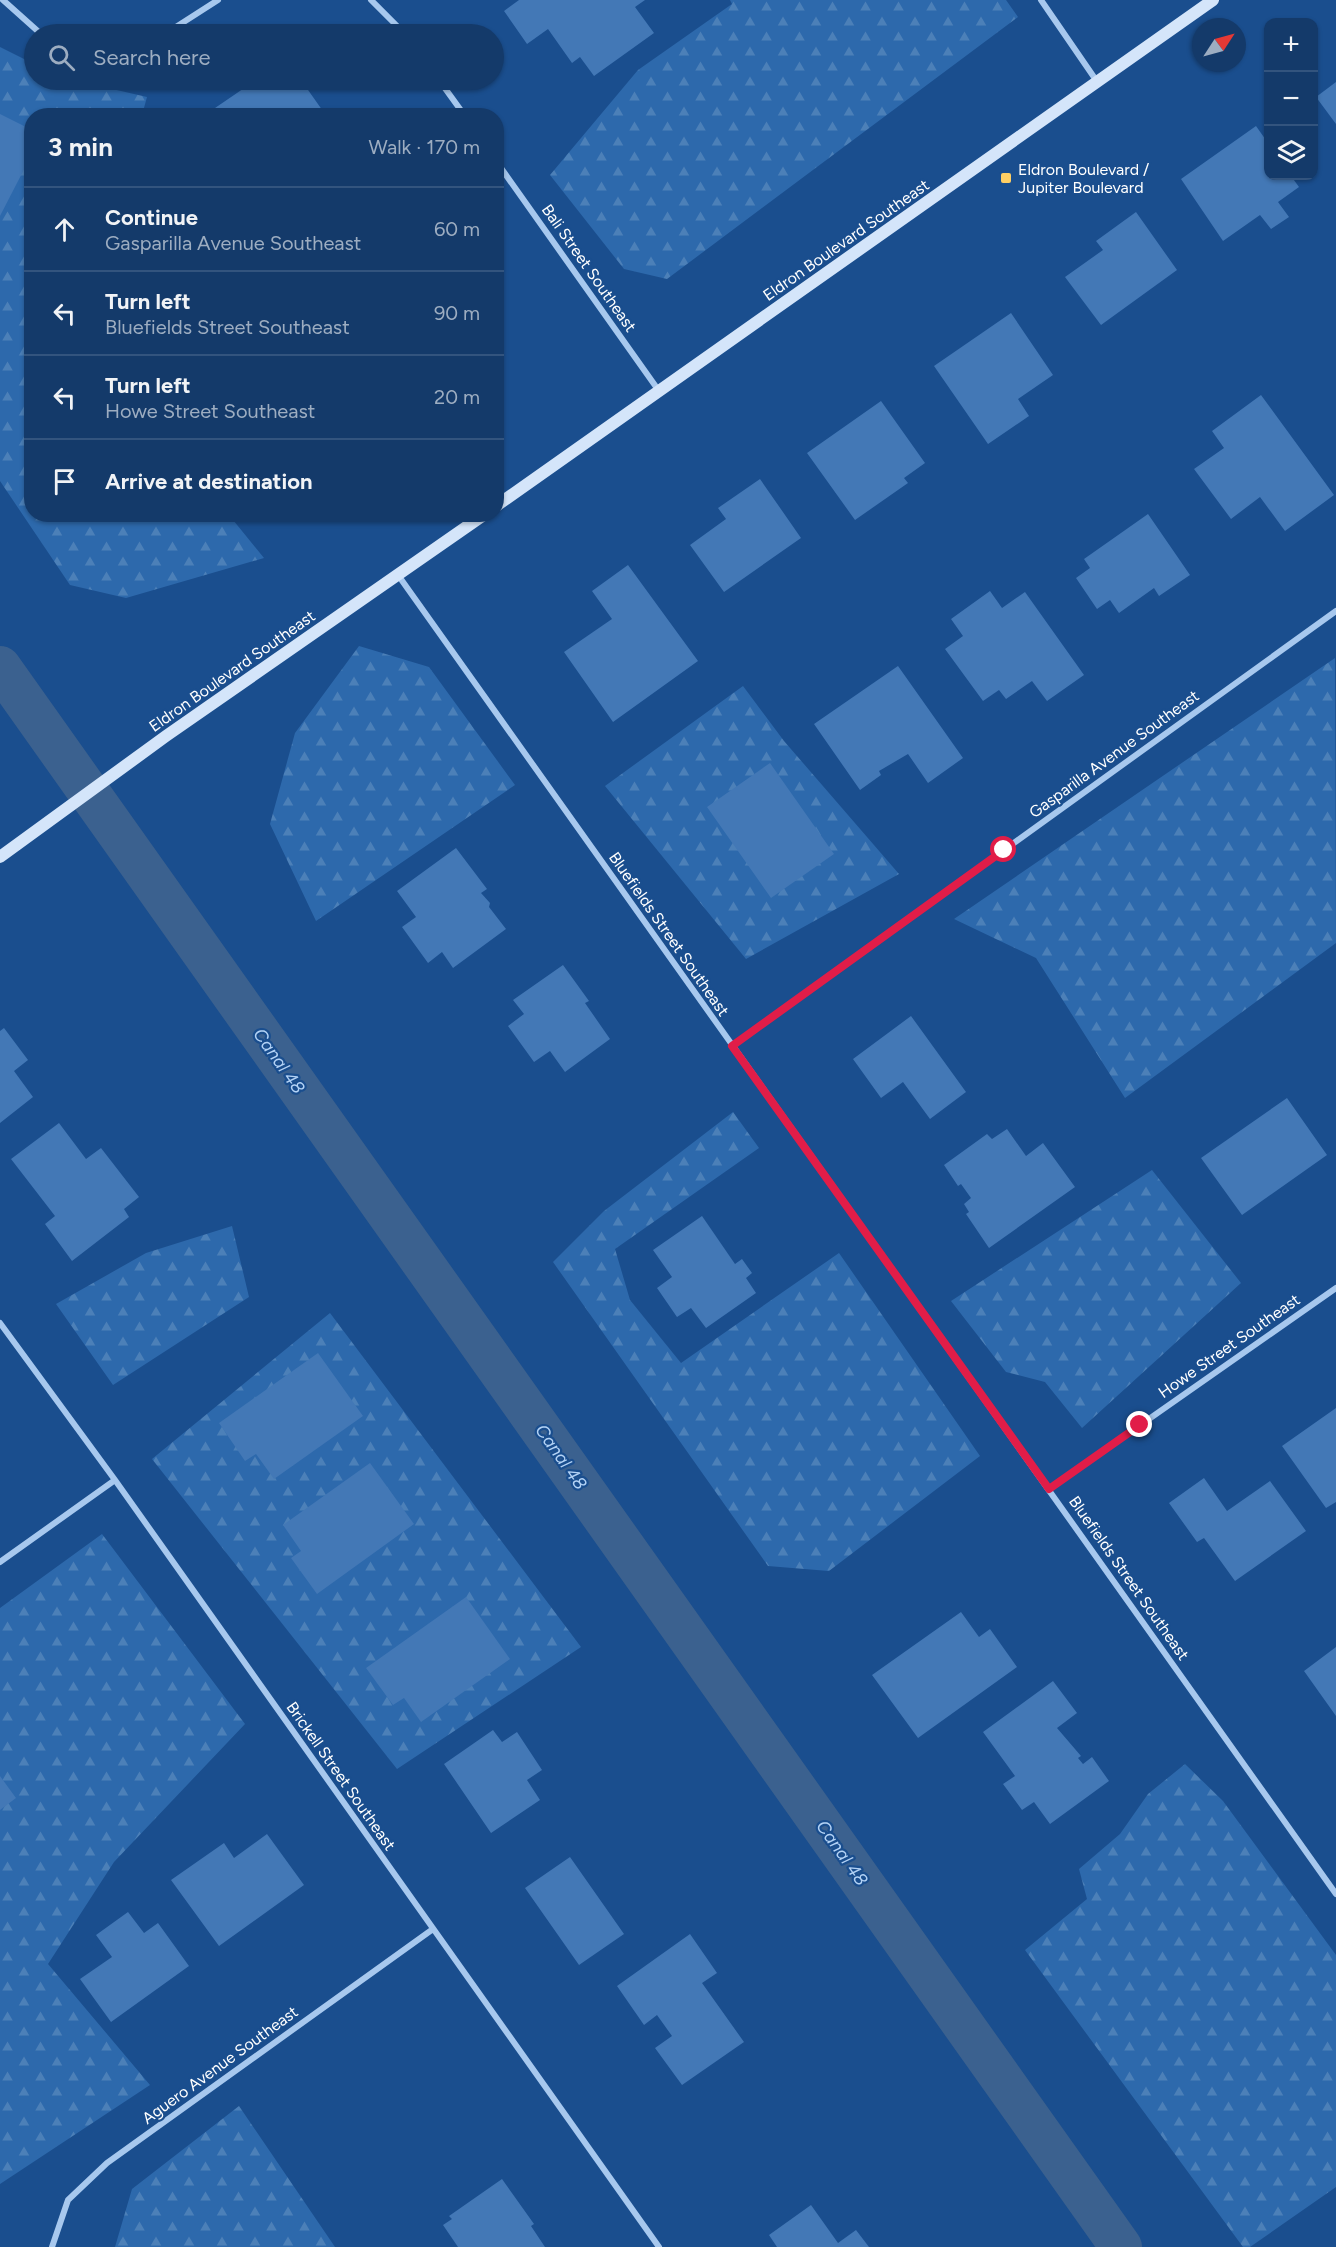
<!DOCTYPE html>
<html lang="en">
<head>
<meta charset="utf-8">
<style>
	body { margin:0; font-family:Figtree,sans-serif; background:#214572; color:#f1f3f6 }
	.controls { position:absolute; right:18px; top:18px; display:grid; overflow:hidden; border-radius:12px; box-shadow:0 2px 4px #0004 }
	.controls button { width:54px; height:54px; display:grid; place-items:center; padding:0; border:0; border-bottom:2px solid #33547e; background:#143a6a; color:#f1f3f6; font:30px sans-serif }
	.compass { position:absolute; left:1192px; top:18px; width:54px; height:54px; border-radius:50%; background:#143a6a; box-shadow:0 2px 4px #0004; rotate:54deg }
	.stop { position:absolute; width:18px; height:18px; margin:-14px; border:4px solid #e11d48; border-radius:50%; background:#fff }
	.stop.end { background:#e11d48; border-color:#fff; box-shadow:0 2px 6px #0008 }
	.list { margin:0; padding:0; list-style:none }
	h2 { display:flex; justify-content:space-between; align-items:center; height:78px; margin:0; padding:0 24px; font-size:26px }
	h2 small { font-size:20px; font-weight:400; color:#9dadc1 }
	.list li { display:grid; grid-template-columns:39px 1fr auto; gap:18px; align-items:center; box-sizing:border-box; height:84px; padding:0 24px; border-top:2px solid #33547e }
	.list b { display:block; font-size:22px; white-space:nowrap }
	.list p { margin:0; font-size:20px; white-space:nowrap; color:#9dadc1 }
	.list em { font-size:20px; font-style:normal; color:#9dadc1 }
	.icon { flex:none; width:33px; height:33px; fill:none; stroke:currentColor; stroke-width:2; stroke-linecap:round; stroke-linejoin:round }
	.map { position:relative; flex:none; width:1336px; height:2247px; overflow:hidden }
	.search { position:absolute; background:#143a6a; box-shadow:0 2px 4px #0004; left:24px; top:24px; width:480px; height:66px; display:flex; align-items:center; gap:15px; box-sizing:border-box; padding:0 21px; border-radius:33px; color:#9dadc1; font-size:22px }
	.panel { position:absolute; background:#143a6a; box-shadow:0 2px 4px #0004; left:24px; top:108px; width:480px; height:414px; border-radius:24px }
	.map>svg:first-child { display:block }
	.forest { fill:url(#forest-firs) }
	.lines { fill:none; stroke-linecap:round; stroke-linejoin:round }
	.canal { stroke:#3b618f; stroke-width:42 }
	.building { fill:#4378b6 }
	.street { stroke:#a7c8ee; stroke-width:6 }
	.secondary { stroke:#d4e5fa; stroke-width:12 }
	.route { stroke:#e11d48; stroke-width:8 }
	.poi-dot { fill:#ffcf64; stroke:#1a4e8e; stroke-width:2 }
	.labels { text-anchor:middle; dominant-baseline:central; stroke-width:4.5; stroke-linejoin:round; paint-order:stroke }
	.poi-label { font-size:16px; fill:#fff; stroke:#1a4e8e; text-anchor:start }
	.street-label { font-size:16px; fill:#fff; stroke:#1a4e8e }
	.water-label { font-size:18px; font-style:italic; fill:#b3d2f5; stroke:#1a4e8e }
</style>
</head>
<body>
<div class="map">
<svg width="1336" height="2247" viewBox="0 0 1336 2247">
	<defs>
		<pattern id="forest-firs" width="22" height="20" patternUnits="userSpaceOnUse" patternTransform="scale(1.5)"><rect width="22" height="20" fill="#2d69ac"/><path d="M5 1l3.5 6h-7zM16 11l3.5 6h-7z" fill="#4c80b8"/></pattern>
	</defs>
	<rect width="100%" height="100%" fill="#1a4e8e"/>
	<!-- forest -->
	<path class="forest" d="M730,0H1006L1018,17L667,279L624,269L550,175L638,70L732,4Z
		M0,47L34,64V80H73L147,97L142,115L32,116V514L229,515L264,558L126,598L70,585L0,481Z
		M359,646L429,667L515,785L316,921L270,824L295,733Z
		M1335,658L1336,943L1125,1098L1036,958L954,919Z
		M743,686L784,741L899,874L746,959L605,786Z
		M733,1112L759,1148L615,1249L630,1300L681,1363L839,1253L980,1456L829,1571L768,1566L553,1262L604,1211Z
		M1152,1170L1241,1283L1082,1428L1045,1382L1006,1372L951,1301Z
		M232,1226L249,1297L113,1385L56,1304L146,1253Z
		M330,1313L581,1647L397,1769L152,1459Z
		M102,1534L245,1724L114,1862L48,1964L150,2085L0,2184V1608Z
		M1185,1764L1223,1801L1336,1955V2187L1250,2247H1243L1025,1950L1087,1899L1079,1869L1120,1834L1148,1794Z
		M239,2106L335,2247H115L132,2189Z"/>
	<g class="lines">
		<!-- canal -->
		<path class="canal" d="M0,667L1121,2247"/>
	</g>
	<!-- building -->
	<path class="building" d="M519,0H645L635,7L654,33L594,76L580,57L572,63L548,29L527,44L504,11Z
		M256,80H301L325,114L221,116L215,108Z
		M1336,82V124L1316,97Z
		M0,114L32,130V154L0,216Z
		M1256,126L1268,143V176H1291L1299,187L1278,202L1289,217L1271,229L1260,215L1223,241L1181,179Z
		M1136,212L1177,270L1101,325L1065,277L1103,250L1096,241Z
		M1011,313L1053,375L1018,399L1029,416L988,444L934,366Z
		M1261,395L1334,495L1285,531L1260,497L1231,519L1194,469L1224,448L1212,431Z
		M881,401L925,463L904,478L908,483L855,520L807,453Z
		M760,479L801,538L724,592L690,545L726,519L718,508Z
		M1148,514L1190,575L1159,596L1154,588L1119,613L1110,600L1097,609L1076,578L1090,568L1084,559Z
		M628,565L698,661L613,722L564,652L612,619L592,591Z
		M990,591L1002,608L1025,592L1084,675L1047,701L1032,681L1006,699L999,690L983,701L945,649L963,636L951,619Z
		M898,666L963,758L928,783L908,754L879,771L881,775L860,790L814,724Z
		M770,763L834,854L771,898L707,807Z
		M456,848L487,889L481,893L490,903L489,907L506,929L453,968L442,952L428,963L402,927L416,917L397,891Z
		M563,965L589,1001L585,1003L610,1039L565,1072L550,1051L534,1062L508,1026L524,1014L513,1000Z
		M911,1016L966,1092L930,1119L903,1082L881,1098L853,1059Z
		M4,1028L28,1060L14,1071L33,1097L0,1123V1031Z
		M1287,1098L1327,1155L1242,1215L1201,1158Z
		M59,1123L86,1159L101,1148L139,1197L124,1209L129,1217L72,1261L45,1224L55,1216L11,1159Z
		M1007,1129L1026,1156L1043,1143L1075,1187L989,1248L966,1214L969,1212L964,1204L971,1198L961,1184L958,1186L944,1165L987,1134L992,1139Z
		M702,1216L735,1264L742,1259L752,1273L746,1278L756,1293L706,1328L691,1308L677,1317L657,1288L672,1277L653,1250Z
		M318,1353L363,1416L274,1479L256,1454L245,1461L219,1423Z
		M1336,1408V1502L1326,1508L1282,1446Z
		M370,1463L414,1524L317,1594L291,1558L301,1551L283,1525Z
		M1204,1478L1227,1511L1270,1481L1306,1531L1235,1581L1204,1538L1197,1542L1169,1503Z
		M466,1597L510,1659L421,1722L404,1698L393,1705L366,1668Z
		M961,1612L979,1637L990,1629L1017,1667L918,1738L872,1675Z
		M1336,1647V1716L1304,1671Z
		M1053,1681L1077,1713L1057,1728L1081,1756L1078,1758L1083,1764L1092,1757L1109,1781L1050,1824L1034,1802L1022,1810L1003,1784L1015,1776L983,1732Z
		M493,1730L502,1742L517,1732L542,1770L527,1780L540,1800L491,1833L444,1764Z
		M0,1776L16,1798L0,1810Z
		M267,1834L304,1885L219,1946L171,1880L224,1843L234,1858Z
		M570,1857L624,1934L579,1965L525,1888Z
		M128,1912L144,1933L158,1923L189,1966L111,2022L80,1979L112,1957L96,1935Z
		M690,1934L717,1973L702,1983L744,2042L682,2085L655,2048L672,2036L657,2015L644,2025L617,1986Z
		M502,2179L534,2224L531,2226L545,2247H458L443,2225L452,2219L449,2216Z
		M811,2205L838,2243L856,2230L869,2247H777L769,2235Z"/>
	<g class="lines">
		<!-- street -->
		<path class="street" d="M3,0L41,34
			M371,0L405,34
			M1041,0L1098,83
			M165,34L218,0
			M439,80L465,116
			M496,161L659,391
			M398,575L1336,1894
			M732,1046L1336,611
			M0,1323L115,1480L659,2247
			M1049,1489L1336,1288
			M0,1562L115,1480
			M52,2247L68,2200L107,2163L433,1929"/>
		<!-- secondary -->
		<path class="secondary" d="M496,506L1213,0
			M0,857L166,736L485,514"/>
	</g>
	<g class="lines">
		<!-- route -->
		<path class="route" d="M1004,850L732,1046L1049,1489L1140,1425"/>
	</g>
	<!-- markers -->
	<rect class="poi-dot" x="1000" y="172" width="12" height="12" rx="3"/>
	<g class="labels">
		<!-- poi labels -->
		<g class="poi-label">
			<text x="1018" y="169">Eldron Boulevard /<tspan x="1018" dy="18">Jupiter Boulevard</tspan></text>
		</g>
		<!-- street labels -->
		<g class="street-label">
			<text transform="translate(846 240) rotate(-35)">Eldron Boulevard Southeast</text>
			<text transform="translate(589 268) rotate(55)">Bali Street Southeast</text>
			<text transform="translate(232 671) rotate(-35)">Eldron Boulevard Southeast</text>
			<text transform="translate(1114 754) rotate(-36)">Gasparilla Avenue Southeast</text>
			<text transform="translate(669 934) rotate(55)">Bluefields Street Southeast</text>
			<text transform="translate(1229 1346) rotate(-35)">Howe Street Southeast</text>
			<text transform="translate(1129 1578) rotate(55)">Bluefields Street Southeast</text>
			<text transform="translate(341 1776) rotate(55)">Brickell Street Southeast</text>
			<text transform="translate(220 2065) rotate(-36)">Aguero Avenue Southeast</text>
		</g>
		<!-- water labels -->
		<g class="water-label">
			<text transform="translate(279 1061) rotate(55)">Canal 48</text>
			<text transform="translate(561 1457) rotate(55)">Canal 48</text>
			<text transform="translate(842 1853) rotate(55)">Canal 48</text>
		</g>
	</g>
</svg>
<div class="controls">
<button>+</button>
<button>−</button>
<button><svg class="icon" aria-label="layers" viewBox="0 0 24 24"><path d="M12 4l9 5-9 5-9-5zM3 14l9 5 9-5"/></svg></button>
</div>
<svg class="compass" viewBox="-18 -18 36 36"><path d="M0-13l5 13h-10z" fill="#e53935"/><path d="M0 13l5-13h-10z" fill="#9dadc1"/></svg>
<div class="stop" style="left:1004px;top:850px"></div>
<div class="stop end" style="left:1140px;top:1425px"></div>
<div class="search"><svg class="icon" aria-label="search" viewBox="0 0 24 24"><circle cx="10" cy="10" r="6"/><path d="M15 15l6 6"/></svg>Search here</div>
<section class="panel">
<h2>3 min<small>Walk · 170 m</small></h2>
<ul class="list">
<li><svg class="icon" aria-label="ahead" viewBox="0 0 24 24"><path d="M12 20V5M6 11l6-6 6 6"/></svg><div><b>Continue</b><p>Gasparilla Avenue Southeast</p></div><em>60 m</em></li>
<li><svg class="icon" aria-label="left" viewBox="0 0 24 24"><path d="M17 20v-9H6M10 6l-5 5 5 5"/></svg><div><b>Turn left</b><p>Bluefields Street Southeast</p></div><em>90 m</em></li>
<li><svg class="icon" aria-label="left" viewBox="0 0 24 24"><path d="M17 20v-9H6M10 6l-5 5 5 5"/></svg><div><b>Turn left</b><p>Howe Street Southeast</p></div><em>20 m</em></li>
<li><svg class="icon" aria-label="arrive" viewBox="0 0 24 24"><path d="M6 21V4h12l-3 4 3 4H6"/></svg><div><b>Arrive at destination</b></div></li>
</ul>
</section>
</div>
</body>
</html>
